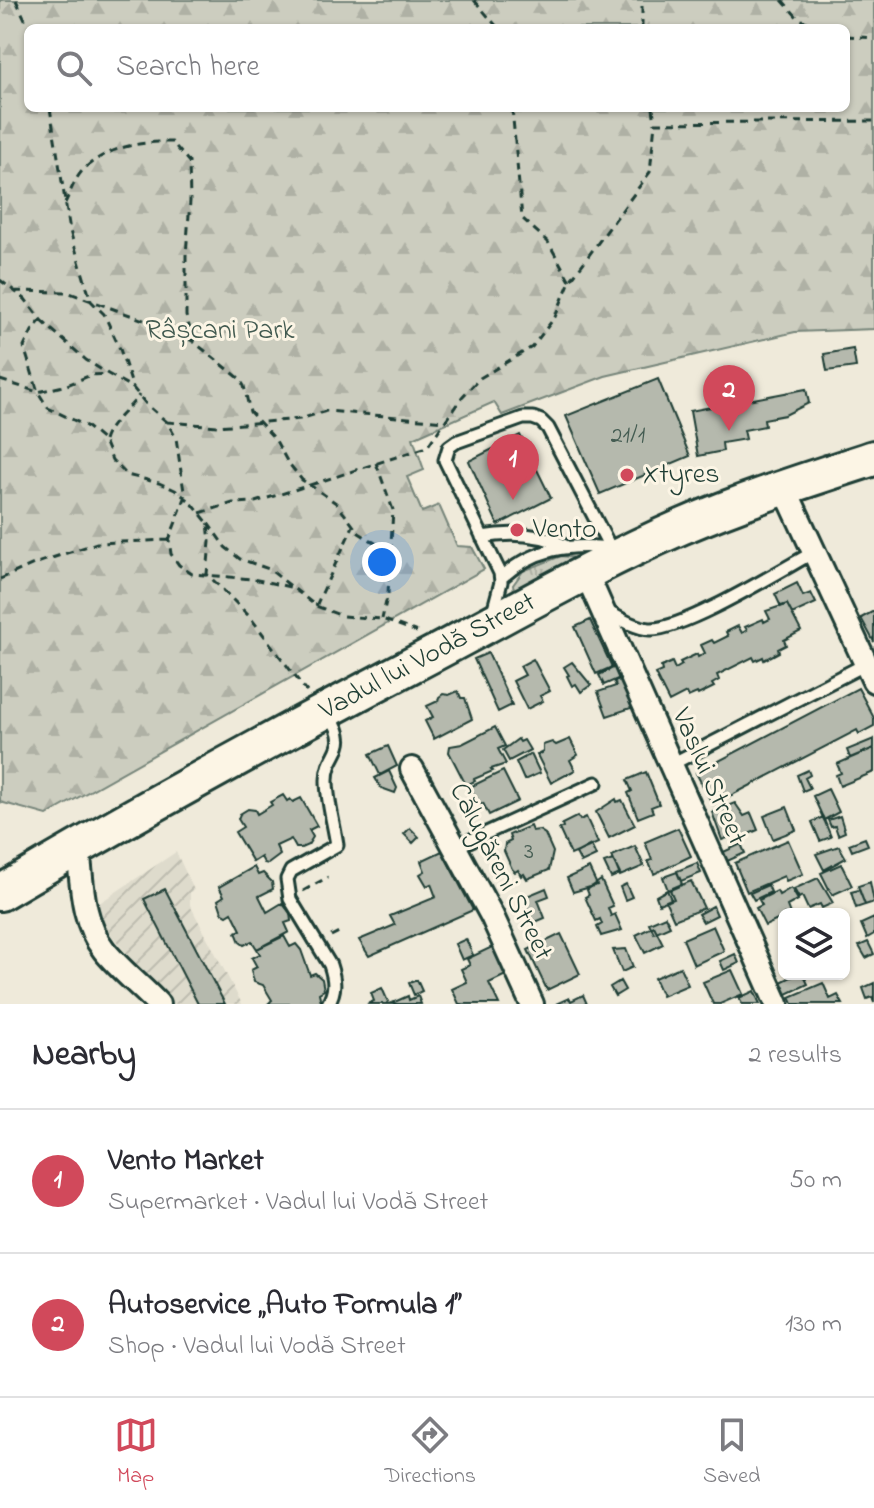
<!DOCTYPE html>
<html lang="en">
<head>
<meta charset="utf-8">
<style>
	body { margin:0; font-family:"Indie Flower",sans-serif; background:#f7f7f7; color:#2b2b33 }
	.controls { position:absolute; right:24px; bottom:24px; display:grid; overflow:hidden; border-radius:12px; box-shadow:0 2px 6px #0004 }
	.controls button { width:72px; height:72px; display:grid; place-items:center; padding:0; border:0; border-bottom:2px solid #e1e1e2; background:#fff; color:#2b2b33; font:40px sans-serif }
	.you { position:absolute; left:382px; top:562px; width:28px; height:28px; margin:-20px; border:6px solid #fff; border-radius:50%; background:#1a73e8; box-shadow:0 0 0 12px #1a73e833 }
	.badge { display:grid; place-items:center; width:52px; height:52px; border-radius:50%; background:#d1495b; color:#fff; font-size:26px; font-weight:700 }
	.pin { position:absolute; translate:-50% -66px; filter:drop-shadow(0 2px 4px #0008) }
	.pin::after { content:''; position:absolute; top:42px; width:28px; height:24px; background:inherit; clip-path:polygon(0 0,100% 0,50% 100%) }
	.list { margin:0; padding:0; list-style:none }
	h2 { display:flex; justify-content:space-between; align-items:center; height:104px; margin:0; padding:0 32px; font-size:34px }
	h2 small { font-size:26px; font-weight:400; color:#7c7c81 }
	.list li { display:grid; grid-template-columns:52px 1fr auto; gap:24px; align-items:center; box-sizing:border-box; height:144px; padding:0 32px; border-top:2px solid #e1e1e2 }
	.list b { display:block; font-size:30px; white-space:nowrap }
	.list p { margin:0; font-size:26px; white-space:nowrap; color:#7c7c81 }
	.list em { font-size:26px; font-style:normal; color:#7c7c81 }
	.icon { flex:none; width:44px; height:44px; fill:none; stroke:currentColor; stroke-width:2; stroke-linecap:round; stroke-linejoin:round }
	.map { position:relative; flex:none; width:874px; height:1004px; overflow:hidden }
	.search { position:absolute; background:#fff; box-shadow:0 2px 6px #0004; left:24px; right:24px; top:24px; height:88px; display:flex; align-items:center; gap:20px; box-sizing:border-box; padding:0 28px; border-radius:12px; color:#7c7c81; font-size:30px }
	.sheet { height:392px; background:#fff }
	nav { display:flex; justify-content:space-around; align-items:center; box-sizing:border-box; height:112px; border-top:2px solid #e1e1e2; background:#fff; font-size:22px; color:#7c7c81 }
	nav a { display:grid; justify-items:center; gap:4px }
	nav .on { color:#d1495b }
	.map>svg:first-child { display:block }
	.industrial { fill:url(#industrial-furrows) }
	.grass { fill:url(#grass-tufts); stroke:#76857a; stroke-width:2 }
	.forest { fill:url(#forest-firs); stroke:#76857a; stroke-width:2; fill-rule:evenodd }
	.building { fill:#b5b9ad; stroke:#1f3d34; stroke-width:2 }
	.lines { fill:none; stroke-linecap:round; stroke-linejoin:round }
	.service-casing { stroke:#1f3d34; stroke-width:17 }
	.minor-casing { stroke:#1f3d34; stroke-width:28 }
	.primary-casing { stroke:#1f3d34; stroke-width:40 }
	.path { stroke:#1f3d34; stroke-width:3; stroke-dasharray:8 6; stroke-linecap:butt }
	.service { stroke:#fcf5e5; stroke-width:11 }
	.minor { stroke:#fcf5e5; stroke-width:22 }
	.primary { stroke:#fcf5e5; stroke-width:34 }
	.poi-dot { fill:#d1495b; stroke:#fcf5e5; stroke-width:3 }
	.labels { text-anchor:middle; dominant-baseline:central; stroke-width:6; stroke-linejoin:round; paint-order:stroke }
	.number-label { font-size:24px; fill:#445c52 }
	.park-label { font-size:28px; fill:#425a50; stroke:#fcf5e5 }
	.poi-label { font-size:28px; fill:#1f3d34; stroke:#fcf5e5; text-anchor:start }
	.street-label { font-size:28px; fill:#1f3d34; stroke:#fcf5e5 }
</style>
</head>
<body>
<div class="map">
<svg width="874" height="1004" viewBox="0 0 874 1004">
	<defs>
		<pattern id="industrial-furrows" width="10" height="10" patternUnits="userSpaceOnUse" patternTransform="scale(2)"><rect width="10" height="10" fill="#dedbcc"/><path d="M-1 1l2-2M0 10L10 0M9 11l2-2" fill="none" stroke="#bebdb0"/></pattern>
		<pattern id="grass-tufts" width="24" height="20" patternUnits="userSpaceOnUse" patternTransform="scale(2)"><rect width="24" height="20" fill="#cccdbf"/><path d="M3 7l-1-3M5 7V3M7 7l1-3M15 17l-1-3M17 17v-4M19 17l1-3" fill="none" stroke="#afb1a5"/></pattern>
		<pattern id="forest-firs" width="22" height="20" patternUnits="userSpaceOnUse" patternTransform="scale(2)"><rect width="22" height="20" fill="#cccdbf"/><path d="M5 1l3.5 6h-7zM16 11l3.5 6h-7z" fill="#afb1a5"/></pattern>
	</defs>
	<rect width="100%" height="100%" fill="#efeada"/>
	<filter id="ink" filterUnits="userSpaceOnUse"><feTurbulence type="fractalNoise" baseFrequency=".0125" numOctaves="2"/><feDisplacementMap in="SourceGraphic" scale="16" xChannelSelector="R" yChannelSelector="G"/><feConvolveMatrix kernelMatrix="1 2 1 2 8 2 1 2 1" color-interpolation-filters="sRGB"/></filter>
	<g filter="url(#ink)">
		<!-- industrial -->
		<path class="industrial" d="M176,852L194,890L190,892V905L242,1004H169L108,931L95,906Z"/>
		<!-- grass -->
		<path class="grass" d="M561,556L577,558L514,590L513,585L523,571Z"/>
		<!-- forest -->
		<path class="forest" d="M0,0H874V329L795,332L605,376L502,415L494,402L413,438L424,470L407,477L422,512L439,505L457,546L472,547L484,569L47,815L0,802ZM28,28H846V108H28Z"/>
		<!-- building -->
		<path class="building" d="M853,349L856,367L827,371L824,354Z
			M658,379L690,456L600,494L566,416Z
			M734,383L737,400L712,405L709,387Z
			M806,389L809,403L785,415L764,419L765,426L744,430L746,439L722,443L723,451L698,456L690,411Z
			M520,435L551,498L498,525L469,461Z
			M797,583L803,596L811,593L816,603L792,614L787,604L781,607L775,594Z
			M787,604L801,631L784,640L786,645L778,649L779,652L764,660L763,657L755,661L753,657L717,675L719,680L712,684L714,687L698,695L697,693L688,697L686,693L669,702L655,674L662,671L661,667L672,662L675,669L682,665L680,662L697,654L698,657L705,653L701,645L712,640L714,643L728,636L726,632L738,626L742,633L747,630L745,627L763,619L764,622L770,619L766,611Z
			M874,611V642L861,618Z
			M590,620L612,667L596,674L575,627Z
			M488,653L512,705L498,712L474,659Z
			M533,659L550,691L540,696L543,701L527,709L513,681L525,675L520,666Z
			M572,662L591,685L581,692L576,684L572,686L567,676L569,675L564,667Z
			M615,667L620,678L604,685L599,675Z
			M626,678L637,706L607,716L598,692L616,686L614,682Z
			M858,688L874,718V726L859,734L857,730L713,805L696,773Z
			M458,691L461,698H465L472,719L434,739L425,721L433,717L427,706L438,701L439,697L443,694L449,695Z
			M495,727L505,746L498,749L506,764L491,769L493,771L474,779L475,781L466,785L449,752L450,746L462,744Z
			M518,739L520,742L524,740L530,750L509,761L503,750Z
			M570,739L578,755L570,760L575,770L551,783L537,755L543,752V745L552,742L556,745Z
			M874,739V748L850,758L847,750Z
			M388,746L397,766L380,775L370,754Z
			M874,748V772L840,786L836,775L841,773L837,764Z
			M531,754L540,773L524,780L516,762Z
			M808,770L810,775L805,778L810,788L803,791L797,775Z
			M389,771L397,788L395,793L381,788L375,778Z
			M503,771L518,801L489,815L483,803L479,805L470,787Z
			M646,772L659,804L651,807L653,812L638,818L628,793L632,791L627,780Z
			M828,789L839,812L824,820L813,796Z
			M283,795L287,801L290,799L293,802L301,798L317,826L309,830L313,837L308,845L301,848H296L291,839L276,846L280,855L268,864L264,863L261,857L253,862L235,832L243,827L238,819L240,814L248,809L255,810L257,814L272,805L270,802Z
			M616,799L617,802L622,800L635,825L609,838L596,812Z
			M735,803L744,816L751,813L758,830L740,838L738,834L722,840L712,812Z
			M787,807L796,830L773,839L764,816Z
			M578,816L580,820L586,817L598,843L571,855L559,829L563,827L562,824Z
			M840,816L845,832L838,835L835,826L831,827L828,820Z
			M823,817L831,837L820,841L812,822Z
			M530,826L532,831L539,830L545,834L553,852L549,870L527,879L524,874L521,876L518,870L515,872L512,869L504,851L505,844L511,841L509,835Z
			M410,828L419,837L413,843L404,834Z
			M678,828L691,856L654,874L648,861L652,860L645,842Z
			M865,838L868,845L852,851L849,844Z
			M788,840L803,874L786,881L784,876L747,892L735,863Z
			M741,844L745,853L723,863L719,854Z
			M591,845L596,856L581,863L576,853Z
			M635,846L644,866L620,876L612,856Z
			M839,846L846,858L824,870L816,854Z
			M442,851L473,910L369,956L359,940L395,925L390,916L436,897L431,884L427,886L420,874L425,871L421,861Z
			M613,860L620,874L611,878L604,863Z
			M697,863L701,873L681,881L677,871Z
			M841,864L852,886L832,895L821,873Z
			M254,867L258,875L263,873L272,882L273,889L259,896L267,912L282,903L290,913L291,921L285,923L289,932L257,949L252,941L244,945L240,942L236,932L241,930L232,912L227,915L222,912L218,900L224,896L219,887Z
			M589,868L597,885L573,892L567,878Z
			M677,872L682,884L668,890L663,877Z
			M818,878L833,903L822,908L820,904L808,909L802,896L799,898L794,889Z
			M601,880L613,906L608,908L611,916L615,914L622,930L601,936L597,927L602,924L600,919L596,921L585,897L589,895L587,890Z
			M691,881L704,908L674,920L666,902L674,899L670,890Z
			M870,882L874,902L865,905L858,886Z
			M626,884L632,897L625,900L620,887Z
			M768,885L771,892L754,900L750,893Z
			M546,888L549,896L538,900L545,918L533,923L522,898Z
			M791,888L798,900L787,906L790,914H784V917L765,926L756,908L762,905L759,900L777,891L779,895Z
			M165,889L225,1004H198L144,899Z
			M667,890L671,899L659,904L656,896Z
			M859,890L865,905L856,908L851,892Z
			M713,906L717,915L703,922L698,914Z
			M665,916L670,926L654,933L649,923Z
			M874,918V934L867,938L861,924Z
			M654,926L663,944L645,953L636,935Z
			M713,926L724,951L694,965L683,939Z
			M561,934L580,974L547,990L528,950Z
			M284,936L290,947L296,944L301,950L310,975L315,973L322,979L324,990L319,993L321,1002L318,1004H268L272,1000L263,985L254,982L251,970L257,967L252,958L260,954L257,949Z
			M466,939L473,955L462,960L455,944Z
			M868,942L874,954L866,958L859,946Z
			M494,946L508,974L489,983L499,1004H459L452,989L467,982L461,969L470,965L467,959Z
			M626,949L633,967L622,972L613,950Z
			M735,954L739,963L724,970L720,961Z
			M680,967L688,985L662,996L654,978Z
			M732,970L743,994L720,1004H713L703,982Z
			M797,974H803L808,984L785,995L779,983Z
			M417,980L422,991L414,995L409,983Z
			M620,981L625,990L615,996L610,987Z
			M823,983L830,999L838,995L843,1004H793L790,997Z
			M874,983V1003L872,997L867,999L863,988Z
			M382,988L389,1004H367L374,1001L371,993Z
			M754,991L760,1004H742L739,998Z
			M583,995L587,1004H556L569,998L571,1001Z
			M408,996L409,1000L418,996L421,1004H390Z"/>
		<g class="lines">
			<defs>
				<path id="service" d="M482,537C511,532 538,533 565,546
					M501,578C533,549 568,543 610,548
					M604,610C618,617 634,628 650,629C682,631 781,570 814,552
					M492,616L501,582L500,573L445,460L449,447L456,442L523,418H533L541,421L548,428L614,555
					M670,765L866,664
					M456,847L596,783
					M328,1004C336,990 335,980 330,965L290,899L287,879L291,871L337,845C334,824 327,801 327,780C327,750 354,751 329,714"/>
				<path id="minor" d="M784,487L874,681
					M586,573L777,1004
					M412,769L492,916L532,1004
					M78,847C82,881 81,921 104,950C119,969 141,986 158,1004"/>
				<path id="primary" d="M0,893C135,813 273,738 412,665C501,619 589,567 681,527C743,500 809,479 874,458"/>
			</defs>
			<!-- service casing -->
			<use href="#service" class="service-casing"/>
			<!-- minor casing -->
			<use href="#minor" class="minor-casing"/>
			<!-- primary casing -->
			<use href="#primary" class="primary-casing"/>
			<!-- path -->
			<path class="path" d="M16,0L29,28
				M474,0L498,28
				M782,0L799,19L824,28
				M642,28V0
				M846,36L874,38
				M50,108L70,231L91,301L104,314L120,349L133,388
				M512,108L522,218L548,242L570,281
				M653,108L655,123
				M65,203C70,193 75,178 83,170C106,147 142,141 172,142L189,162L190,201L186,255V316L194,342
				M0,280L25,299L41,320L32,331L24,347L38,392L48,408L86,426L104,441L112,460L127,475L159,483L175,490L190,501L208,523L210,542L207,574L250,617L307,692
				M15,291L67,292L174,331L194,342L239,378L244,386L250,412L275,439L287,461L302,480L310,485L427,447L462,397L480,378L532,347L555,317L570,281L650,172L655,123L874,121
				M41,320L86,360L108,374
				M0,380L38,392L67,385L91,375L108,374L133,388L146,404L167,422L176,438L185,498L169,540L171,554L179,565L192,574L253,579L290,587
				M167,422L218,426L300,419L326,411L445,421
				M104,441C109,423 128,411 139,395
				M376,463L393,510L388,593L382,619
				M200,513L233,503L255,502L310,485L336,503L359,533L390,552
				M208,523L225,547L240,559L269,569L316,606L342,616L382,619L417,632
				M0,579L34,564L97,543L169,540
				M316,606L353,526
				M303,891L328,877
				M331,936L341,931"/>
			<!-- service -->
			<use href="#service" class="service"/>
			<!-- minor -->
			<use href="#minor" class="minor"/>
			<!-- primary -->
			<use href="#primary" class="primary"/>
		</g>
	</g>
	<!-- markers -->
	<g class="poi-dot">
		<circle cx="627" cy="475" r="8"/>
		<circle cx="517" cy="530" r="8"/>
	</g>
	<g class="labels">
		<!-- number labels -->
		<g class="number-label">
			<text x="628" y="436">21/1</text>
			<text x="529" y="852">3</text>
		</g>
		<!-- park labels -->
		<g class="park-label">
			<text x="220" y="331">Râșcani Park</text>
		</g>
		<!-- poi labels -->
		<g class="poi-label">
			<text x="643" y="475">Xtyres</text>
			<text x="533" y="530">Vento</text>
		</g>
		<!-- street labels -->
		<g class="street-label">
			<text transform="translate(428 657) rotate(-28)">Vadul lui Vodă Street</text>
			<text transform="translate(708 777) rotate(66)">Vaslui Street</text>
			<text transform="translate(500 872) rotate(63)">Călugăreni Street</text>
		</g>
	</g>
</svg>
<div class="controls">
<button><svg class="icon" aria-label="layers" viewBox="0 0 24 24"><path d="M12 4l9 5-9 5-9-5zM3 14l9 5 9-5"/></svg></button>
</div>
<div class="you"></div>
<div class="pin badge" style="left:513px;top:500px">1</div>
<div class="pin badge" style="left:729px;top:431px">2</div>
<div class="search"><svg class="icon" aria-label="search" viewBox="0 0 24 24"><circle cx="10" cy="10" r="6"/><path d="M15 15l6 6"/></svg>Search here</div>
</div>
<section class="sheet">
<h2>Nearby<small>2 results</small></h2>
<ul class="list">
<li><span class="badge">1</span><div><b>Vento Market</b><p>Supermarket · Vadul lui Vodă Street</p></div><em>50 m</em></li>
<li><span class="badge">2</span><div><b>Autoservice „Auto Formula 1”</b><p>Shop · Vadul lui Vodă Street</p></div><em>130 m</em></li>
</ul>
</section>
<nav>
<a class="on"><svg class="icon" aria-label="map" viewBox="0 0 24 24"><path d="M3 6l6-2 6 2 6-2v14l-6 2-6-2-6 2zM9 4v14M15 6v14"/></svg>Map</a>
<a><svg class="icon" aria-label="directions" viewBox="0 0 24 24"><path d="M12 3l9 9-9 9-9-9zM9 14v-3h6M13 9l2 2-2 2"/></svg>Directions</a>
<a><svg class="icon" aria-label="saved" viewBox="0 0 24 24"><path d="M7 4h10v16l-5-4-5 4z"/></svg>Saved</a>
</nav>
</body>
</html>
